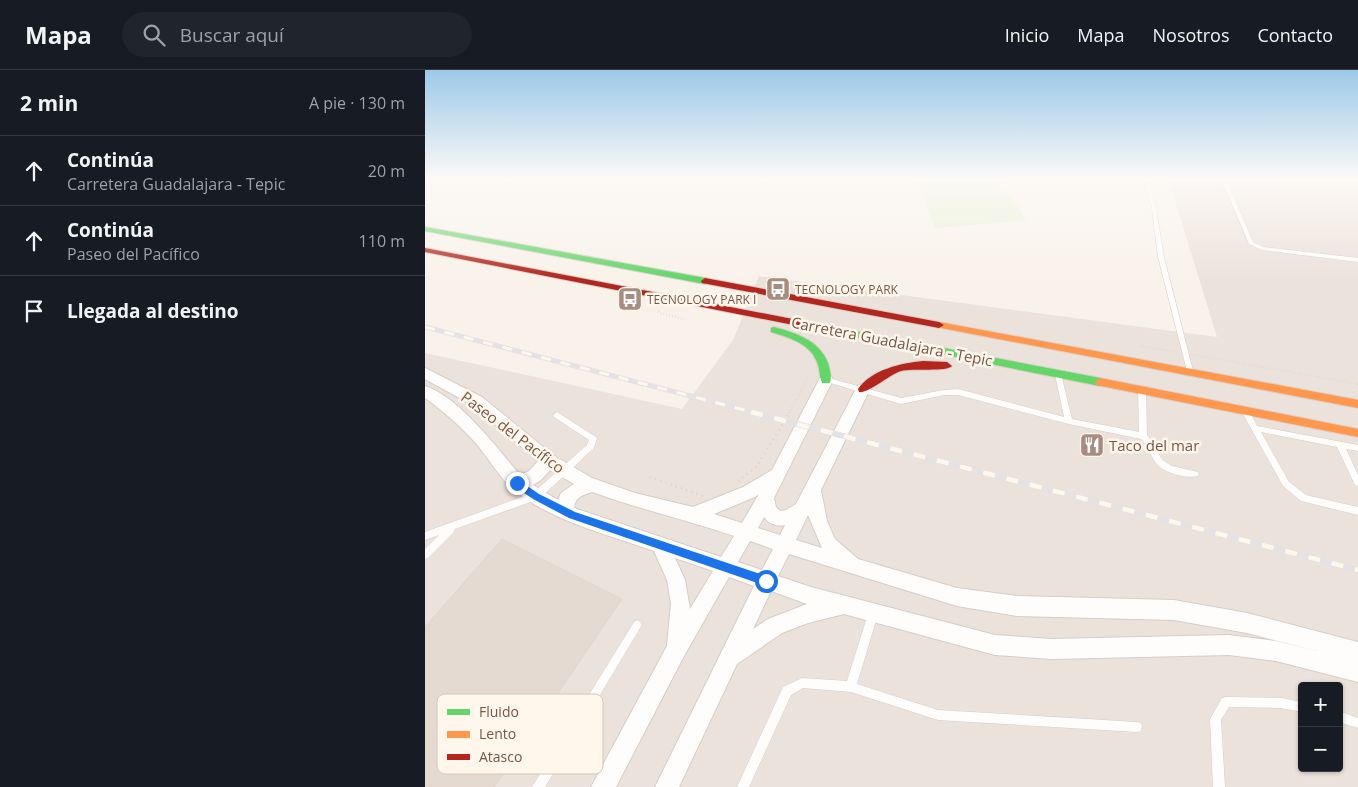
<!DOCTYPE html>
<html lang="es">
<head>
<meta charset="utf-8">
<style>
	body { margin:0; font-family:"Open Sans",sans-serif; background:#20242c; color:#f1f3f6 }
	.controls { position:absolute; right:15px; bottom:15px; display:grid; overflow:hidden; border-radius:5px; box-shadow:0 1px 4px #0004 }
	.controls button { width:45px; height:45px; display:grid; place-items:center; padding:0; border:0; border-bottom:1px solid #363941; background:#171b24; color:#f1f3f6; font:25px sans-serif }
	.stop { position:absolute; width:15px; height:15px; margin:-11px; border:4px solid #1a73e8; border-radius:50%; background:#fff }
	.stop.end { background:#1a73e8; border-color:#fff; box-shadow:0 1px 5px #0008 }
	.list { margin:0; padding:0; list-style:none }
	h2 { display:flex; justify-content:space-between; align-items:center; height:65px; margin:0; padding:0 20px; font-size:21px }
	h2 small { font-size:16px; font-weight:400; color:#9ea1a6 }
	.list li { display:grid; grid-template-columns:32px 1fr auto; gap:15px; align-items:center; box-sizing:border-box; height:70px; padding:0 20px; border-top:1px solid #363941 }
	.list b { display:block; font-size:19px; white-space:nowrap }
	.list p { margin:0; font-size:16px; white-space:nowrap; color:#9ea1a6 }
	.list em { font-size:16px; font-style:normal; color:#9ea1a6 }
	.icon { flex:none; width:28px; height:28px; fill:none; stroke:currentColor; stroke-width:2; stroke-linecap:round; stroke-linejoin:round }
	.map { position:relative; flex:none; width:933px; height:717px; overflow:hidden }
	header { display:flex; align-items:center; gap:30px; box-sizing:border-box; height:70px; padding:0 25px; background:#171b24; border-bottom:1px solid #363941 }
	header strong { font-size:24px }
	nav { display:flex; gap:28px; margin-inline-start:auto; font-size:18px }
	.search { width:350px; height:45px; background:#20242c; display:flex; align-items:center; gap:12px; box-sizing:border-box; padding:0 18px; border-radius:28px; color:#9ea1a6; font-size:19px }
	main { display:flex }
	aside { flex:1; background:#171b24 }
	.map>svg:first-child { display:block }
	.industrial { fill:#ebe2db; fill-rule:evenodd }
	.green { fill:#e5f0d3 }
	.building { fill:#e5dad1; stroke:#e2d4cb }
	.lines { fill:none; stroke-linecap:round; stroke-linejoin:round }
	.lane-casing { stroke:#d7cdc6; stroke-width:1 }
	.street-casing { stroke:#d7cdc6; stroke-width:2 }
	.fast-casing { stroke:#dacfc8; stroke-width:2 }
	.slow-casing { stroke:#dacfc8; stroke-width:2 }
	.jam-casing { stroke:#dacfc8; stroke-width:2 }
	.path-far1 { stroke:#dcd1cc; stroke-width:2; stroke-dasharray:0.5 2.5; stroke-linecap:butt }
	.path { stroke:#dcd1cc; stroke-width:2.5; stroke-dasharray:1 4.5; stroke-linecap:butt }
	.lane { fill:#fefdfc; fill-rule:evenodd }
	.street { fill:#fefdfc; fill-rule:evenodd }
	.fast { fill:#63d668; fill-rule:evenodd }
	.slow { fill:#ff974d; fill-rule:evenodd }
	.jam { fill:#b3261e; fill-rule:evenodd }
	.rail-far1-casing { stroke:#e4e2e5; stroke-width:5 }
	.rail-casing { stroke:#e4e2e5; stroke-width:6 }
	.rail-far1 { stroke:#fff7ec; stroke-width:3; stroke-dasharray:10; stroke-linecap:butt }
	.rail { stroke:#fff7ec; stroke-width:4.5; stroke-dasharray:12; stroke-linecap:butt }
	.route { fill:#1a73e8 }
	.labels { text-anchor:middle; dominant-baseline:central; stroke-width:5; stroke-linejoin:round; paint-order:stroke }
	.far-poi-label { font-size:12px; fill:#7a5646; stroke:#fff7ec; text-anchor:start }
	.street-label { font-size:15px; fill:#7a5646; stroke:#fff7ec }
	.poi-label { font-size:15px; fill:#7a5646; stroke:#fff7ec; text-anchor:start }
	.key { fill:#fff7ec; stroke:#d7c7ba; stroke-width:1 }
	.key-label { font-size:14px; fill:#7a5646 }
</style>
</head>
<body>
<header>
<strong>Mapa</strong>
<div class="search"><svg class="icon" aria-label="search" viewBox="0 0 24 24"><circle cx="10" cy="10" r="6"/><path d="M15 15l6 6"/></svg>Buscar aquí</div>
<nav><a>Inicio</a><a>Mapa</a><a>Nosotros</a><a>Contacto</a></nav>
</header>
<main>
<aside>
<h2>2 min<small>A pie · 130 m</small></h2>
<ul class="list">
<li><svg class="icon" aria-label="ahead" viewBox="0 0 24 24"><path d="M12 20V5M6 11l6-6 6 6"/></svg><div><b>Continúa</b><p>Carretera Guadalajara - Tepic</p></div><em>20 m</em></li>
<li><svg class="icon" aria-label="ahead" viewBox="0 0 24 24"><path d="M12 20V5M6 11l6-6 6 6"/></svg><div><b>Continúa</b><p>Paseo del Pacífico</p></div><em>110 m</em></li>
<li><svg class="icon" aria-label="arrive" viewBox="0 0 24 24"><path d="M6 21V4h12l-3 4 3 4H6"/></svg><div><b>Llegada al destino</b></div></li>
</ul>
</aside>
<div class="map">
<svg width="933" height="717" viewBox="0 0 933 717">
	<rect width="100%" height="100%" fill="#f8f2ea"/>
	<!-- industrial -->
	<path class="industrial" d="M743,108H933V717H0V283L257,339L308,270L334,206L792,267ZM877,616H914V698H877Z"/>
	<!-- green -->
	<path class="green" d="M490,108H574L601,150L510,158Z"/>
	<!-- building -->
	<path class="building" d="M77,469L197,529L69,717H0V557Z"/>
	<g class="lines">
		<defs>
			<path id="lane" d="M719,108H723L731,138L739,187L768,301L765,303L762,301L733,187L727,138Z
				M796,108H800L828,172L838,177L933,188V192L837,180L824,174Z
				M631,302H633L636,304L647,349L714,362L713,321L715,319H719L721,321L722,365L728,373L736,388L739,391L747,396L773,402L774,404L773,406C762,409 738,403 731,393C725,385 723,376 716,369L644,354L533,325H519L476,334L402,312L401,310L404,308L476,328L519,320L533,319L639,347L630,304Z
				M822,341L825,342L832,356L933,375V381L921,379L933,405V416L930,415L912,377L836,362L864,412L881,425L933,437V445L876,431L858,416L818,344Z
				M132,342L171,367L172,369L168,379L114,429L30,459L29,462L3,488L0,489V479L14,465L0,470V462L108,423L162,375L164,370L129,347L128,345Z
				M448,539L451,541L453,544L432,614L513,640L712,652L716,653L717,657L716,661L712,662L513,650L426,622L378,618L366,625L324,717H312L358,617L377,608L422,611L443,544L445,541Z
				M212,550L215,552L217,555L215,558L120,717H107L209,552Z
				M801,627L856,628L877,632V642L856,638L804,637L796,650L800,717H788L785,649L797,628Z
				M914,641L933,648V658L914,652Z"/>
			<path id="street" d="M0,298L57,327L128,385L167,408L210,423L268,437L318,417L347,400L396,306H406L408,310L349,428L351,437L355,441L361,440L371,434L433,315L438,314L443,315L445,319L396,420L402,451L410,469L433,489L532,518L592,526L749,530L822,543L933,572V612L851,591L804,585L627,589L570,585L419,544L383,553L357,563L312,594L254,717H230L329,516L304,507L259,586L191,717H166L242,576L246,533L242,510L229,481C184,465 122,450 87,418C71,404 61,383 46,368C32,353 17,340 0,328V316C33,326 73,379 95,405L104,401L113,391L47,335L0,309ZM125,400L149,414L136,423L133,430L108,415L116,410ZM167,422C214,439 262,450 309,466L296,487L149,438C150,427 158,425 167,422ZM334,424L317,453L289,444L330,427ZM383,445L397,478L371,470ZM339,447C344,454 352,457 360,455L355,465L333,458ZM325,471L348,479L337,500L313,492ZM364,484L532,536L592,546L749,550L822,563L892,581L851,571L804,565L627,569L570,565L386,517L353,506ZM250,488L288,501L265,539L260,510ZM346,521L382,534L343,549L328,559Z"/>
			<path id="fast" d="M0,157L280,208L284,211L280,214L0,161Z
				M349,257C371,263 394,270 403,293C405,300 407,307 405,313H397C394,306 395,297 391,290C384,273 362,267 346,262V258Z
				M414,258L675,308L680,312L675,316L411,263L409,261Z"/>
			<path id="slow" d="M514,252L933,330V338L511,257L509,255Z
				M675,308L933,359V367L671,315L670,312Z"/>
			<path id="jam" d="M0,178L414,258L419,261L414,264L0,182Z
				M280,208L514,252L519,255L514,258L277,213L276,211Z
				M498,291L522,292L527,296C522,302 488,298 476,301C465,304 443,324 434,322L433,319C446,300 476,293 498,291Z"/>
		</defs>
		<!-- lane casing -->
		<use href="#lane" class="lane-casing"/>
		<!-- street casing -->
		<use href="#street" class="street-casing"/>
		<!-- fast casing -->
		<use href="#fast" class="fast-casing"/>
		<!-- slow casing -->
		<use href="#slow" class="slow-casing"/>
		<!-- jam casing -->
		<use href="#jam" class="jam-casing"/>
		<!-- path-far1 -->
		<path class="path-far1" d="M234,241L232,242L262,250
			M715,276L752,282
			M770,285L933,314
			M364,343L383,307"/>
		<!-- path -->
		<path class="path" d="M225,407L278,426
			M313,411L331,397L365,342"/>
		<!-- lane -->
		<use href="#lane" class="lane"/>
		<!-- street -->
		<use href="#street" class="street"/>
		<!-- fast -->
		<use href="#fast" class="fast"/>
		<!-- slow -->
		<use href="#slow" class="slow"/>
		<!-- jam -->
		<use href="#jam" class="jam"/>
		<defs>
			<path id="rail-far1" d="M0,257L331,343"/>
			<path id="rail" d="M326,342L933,500"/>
		</defs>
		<!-- rail-far1 casing -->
		<use href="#rail-far1" class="rail-far1-casing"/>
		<!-- rail casing -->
		<use href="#rail" class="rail-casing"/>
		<!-- rail-far1 -->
		<use href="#rail-far1" class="rail-far1"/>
		<!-- rail -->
		<use href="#rail" class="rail"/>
	</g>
	<!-- sky -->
	<linearGradient id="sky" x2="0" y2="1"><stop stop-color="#9cc9e9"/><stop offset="0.52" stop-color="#fcf9f6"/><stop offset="1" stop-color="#fcf9f6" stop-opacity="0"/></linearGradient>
	<rect width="933" height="209" fill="url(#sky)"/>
	<!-- route -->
	<path class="route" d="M92,409L114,424L150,442L341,506L346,511L341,516L144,448L108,429L89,416L88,413Z"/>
	<!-- icons -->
	<defs>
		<symbol id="bus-square" viewBox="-11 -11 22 22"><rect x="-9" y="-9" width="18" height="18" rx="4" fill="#a68d7f" stroke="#fff7ec"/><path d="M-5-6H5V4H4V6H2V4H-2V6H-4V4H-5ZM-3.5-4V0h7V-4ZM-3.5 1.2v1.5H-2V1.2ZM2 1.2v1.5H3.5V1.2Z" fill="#fff"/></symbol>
		<symbol id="restaurant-square" viewBox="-11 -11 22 22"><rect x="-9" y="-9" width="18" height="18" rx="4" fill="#a68d7f" stroke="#fff7ec"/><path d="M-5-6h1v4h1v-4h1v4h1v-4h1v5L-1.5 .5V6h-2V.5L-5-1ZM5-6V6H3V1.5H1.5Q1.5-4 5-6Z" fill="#fff"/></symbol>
	</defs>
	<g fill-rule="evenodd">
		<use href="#bus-square" x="339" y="205" width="28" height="28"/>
		<use href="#bus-square" x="191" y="215" width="28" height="28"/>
		<use href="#restaurant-square" x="653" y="361" width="28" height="28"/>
	</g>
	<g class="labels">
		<!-- far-poi labels -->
		<g class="far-poi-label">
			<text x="370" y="219">TECNOLOGY PARK</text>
			<text x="222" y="229">TECNOLOGY PARK I</text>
		</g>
		<!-- street labels -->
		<g class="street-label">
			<text transform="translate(467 271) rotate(11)">Carretera Guadalajara - Tepic</text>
			<text transform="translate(88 362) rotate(37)">Paseo del Pacífico</text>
		</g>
		<!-- poi labels -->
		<g class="poi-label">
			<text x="684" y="375">Taco del mar</text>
		</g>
	</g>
	<!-- legend -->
	<rect x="12" y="624" width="166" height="80" rx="8" class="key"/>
	<rect x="22" y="639" width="23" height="6" fill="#63d668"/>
	<rect x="22" y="661" width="23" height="7" fill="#ff974d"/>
	<rect x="22" y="684" width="23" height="6" fill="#b3261e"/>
	<g class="key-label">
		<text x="54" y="647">Fluido</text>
		<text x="54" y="669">Lento</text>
		<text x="54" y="692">Atasco</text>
	</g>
</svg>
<div class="controls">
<button>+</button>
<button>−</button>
</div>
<div class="stop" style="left:341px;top:511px"></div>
<div class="stop end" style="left:92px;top:413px"></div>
</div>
</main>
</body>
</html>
